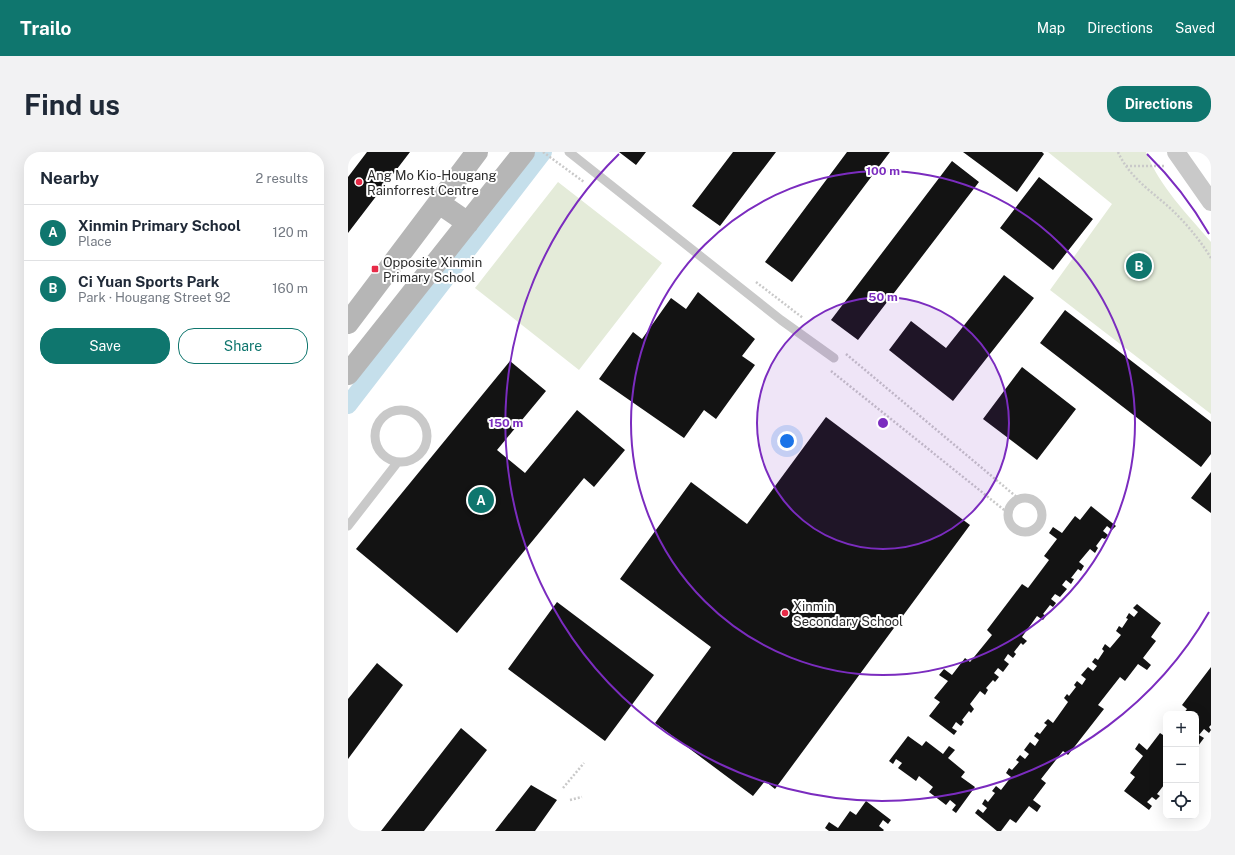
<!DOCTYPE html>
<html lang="en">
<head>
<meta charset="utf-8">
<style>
	body { margin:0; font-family:"Public Sans",sans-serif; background:#f2f2f3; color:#1f2937 }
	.controls { position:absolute; right:12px; bottom:12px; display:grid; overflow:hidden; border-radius:8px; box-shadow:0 4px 16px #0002 }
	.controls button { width:36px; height:36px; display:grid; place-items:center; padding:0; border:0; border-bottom:1px solid #e0e1e3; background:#fff; color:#1f2937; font:20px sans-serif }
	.you { position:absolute; left:439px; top:289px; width:14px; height:14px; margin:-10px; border:3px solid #fff; border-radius:50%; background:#1a73e8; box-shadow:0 0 0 6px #1a73e833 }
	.badge { display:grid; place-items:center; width:26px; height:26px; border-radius:50%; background:#0f766e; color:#fff; font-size:13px; font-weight:700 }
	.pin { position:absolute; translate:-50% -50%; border:2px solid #fff; box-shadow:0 1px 4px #0006 }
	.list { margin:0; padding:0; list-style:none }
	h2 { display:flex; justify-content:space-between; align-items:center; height:52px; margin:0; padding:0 16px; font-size:17px }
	h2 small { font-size:13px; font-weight:400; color:#747a83 }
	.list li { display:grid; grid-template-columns:26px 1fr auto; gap:12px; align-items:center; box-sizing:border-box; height:56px; padding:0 16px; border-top:1px solid #e0e1e3 }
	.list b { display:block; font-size:15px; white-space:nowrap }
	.list p { margin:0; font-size:13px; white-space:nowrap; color:#747a83 }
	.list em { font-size:13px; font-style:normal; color:#747a83 }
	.actions { display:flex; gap:8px; padding:12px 16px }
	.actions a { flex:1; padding:9px 0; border:1px solid #0f766e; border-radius:16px; text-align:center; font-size:14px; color:#0f766e }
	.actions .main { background:#0f766e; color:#fff }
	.icon { flex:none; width:22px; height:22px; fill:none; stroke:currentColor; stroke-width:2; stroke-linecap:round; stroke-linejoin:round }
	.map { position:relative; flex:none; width:863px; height:679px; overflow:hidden; border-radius:16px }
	header { display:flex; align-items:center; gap:24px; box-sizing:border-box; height:56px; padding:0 20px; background:#0f766e; color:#fff }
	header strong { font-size:19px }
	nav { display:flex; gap:22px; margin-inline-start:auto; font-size:14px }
	.intro { display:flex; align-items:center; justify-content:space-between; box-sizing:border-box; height:96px; padding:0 24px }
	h1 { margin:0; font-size:28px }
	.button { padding:10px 18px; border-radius:16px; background:#0f766e; color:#fff; font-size:14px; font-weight:700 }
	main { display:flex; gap:24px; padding:0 24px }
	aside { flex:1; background:#fff; border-radius:16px; box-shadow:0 4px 16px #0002 }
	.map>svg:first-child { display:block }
	.park { fill:#e4ebd9 }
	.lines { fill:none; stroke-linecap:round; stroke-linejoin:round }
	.canal { stroke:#c5dfeb; stroke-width:18 }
	.building { fill:#131313 }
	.path { stroke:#c9c9c9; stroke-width:2.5; stroke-dasharray:2 2; stroke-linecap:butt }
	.lane { stroke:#c9c9c9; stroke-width:9 }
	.street { stroke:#c9c9c9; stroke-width:18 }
	.secondary { stroke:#b6b6b6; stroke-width:22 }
	.ring { fill:none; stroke:#7b2cbf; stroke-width:2 }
	.poi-dot { fill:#e72b48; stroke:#fff; stroke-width:1.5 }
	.labels { text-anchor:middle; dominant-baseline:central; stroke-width:4; stroke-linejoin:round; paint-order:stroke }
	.poi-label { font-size:13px; fill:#2c2c2c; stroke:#fff; text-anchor:start }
	.centre { fill:#7b2cbf; stroke:#fff; stroke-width:2 }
	.ring-label { font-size:12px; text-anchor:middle; font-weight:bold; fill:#7b2cbf; stroke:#fff; stroke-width:4; stroke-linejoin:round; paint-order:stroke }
</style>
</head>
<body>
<header>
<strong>Trailo</strong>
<nav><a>Map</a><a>Directions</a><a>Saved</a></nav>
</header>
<div class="intro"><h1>Find us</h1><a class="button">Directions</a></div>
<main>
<aside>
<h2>Nearby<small>2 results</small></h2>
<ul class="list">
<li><span class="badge">A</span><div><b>Xinmin Primary School</b><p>Place</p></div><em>120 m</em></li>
<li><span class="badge">B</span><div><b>Ci Yuan Sports Park</b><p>Park · Hougang Street 92</p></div><em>160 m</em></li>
</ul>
<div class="actions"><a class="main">Save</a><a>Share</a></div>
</aside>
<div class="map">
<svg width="863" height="679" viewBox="0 0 863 679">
	<rect width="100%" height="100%" fill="#fff"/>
	<!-- park -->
	<path class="park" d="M700,0H798C812,35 839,62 863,90V262L702,138L764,52Z
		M210,30L314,111L231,218L127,136Z"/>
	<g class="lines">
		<!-- canal -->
		<path class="canal" d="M0,253L195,0"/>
	</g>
	<!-- building -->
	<path class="building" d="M19,0H62L0,81V25Z
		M271,0H298L288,13Z
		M385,0H428L372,74L344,54Z
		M499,0H542L444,130L417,110Z
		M615,0H694L696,2L669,40Z
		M604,9L631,30L510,188L483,168Z
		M691,25L745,67L705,118L652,76Z
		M656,123L686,146L605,249L541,198L563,169L598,196Z
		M350,140L407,187L394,204L407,213L368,267L356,258L336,286L251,227L285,180L294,187L323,146L338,157Z
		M717,158L863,270V302L853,315L692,191Z
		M162,209L198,239L149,298L177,321L229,258L277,298L246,335L236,326L109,481L8,397Z
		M674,215L728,257L689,308L635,267Z
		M478,265L622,373L427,637L417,629L405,644L307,571L363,495L272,427L343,330L399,372Z
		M863,320V361L843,346Z
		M743,354L768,374L764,378L759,374L755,379L760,383L757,387L754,386L748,394L750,396L747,401L742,397L731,410L736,414L733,419L730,417L723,426L726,427L723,432L718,428L714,433L719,437L712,445L707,442L703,447L708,451L705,455L702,453L695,462L698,464L695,468L689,464L674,485L679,489L675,493L673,491L666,500L668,502L665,506L660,502L656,508L661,512L655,520L650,516L646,521L651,525L647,530L645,528L638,536L640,538L637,543L632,539L622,552L626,557L623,561L621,559L614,568L616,570L613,574L608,570L604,576L609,579L606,583L581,564L592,550L586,546L600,529L591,523L596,517L604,523L617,506L622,510L644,483L639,478L674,432L680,436L701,408L696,404L709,387L701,381L705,375L714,381L727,364L732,368Z
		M209,450L306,523L257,589L160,517Z
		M789,452L813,471L803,485L808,489L795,506L803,513L799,518L790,512L777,529L772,525L750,553L756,557L720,603L715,599L693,627L698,631L685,648L693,654L689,660L681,654L668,671L662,667L653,679H649L627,661L630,657L635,661L639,656L634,652L637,647L640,650L647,641L644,639L648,634L653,638L663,625L658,621L661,616L664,618L671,610L668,608L672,603L677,607L681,602L676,598L682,590L687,594L691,588L686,584L689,580L692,582L699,573L696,571L700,567L705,571L720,550L716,546L719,542L721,544L728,535L726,533L729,529L734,533L738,527L733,523L740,515L745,519L749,514L744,510L747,506L750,508L756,499L754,497L757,492L762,496L773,483L768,479L771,474L774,476L780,467L778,466L781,461L786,465L790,460L785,456Z
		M29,511L55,533L0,607V547Z
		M863,515V573L861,575L863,578L861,581L856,577L851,583L856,586L850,594L848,593V562H835L839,557L834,553Z
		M113,576L139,598L76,679H33Z
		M812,581L818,585V625L817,627L818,628V635L816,633L809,642L812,644L808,648L804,645L799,650L804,654L801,658L776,639L787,625L782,621L795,604L787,597L791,591L799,598Z
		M560,584L574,594L578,589L595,602L601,594L607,598L600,606L617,620L613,625L627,635L608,661L604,658L608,653L602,648L598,653L581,640L585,635L571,624L568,629L550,616L554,611L548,607L545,612L541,609Z
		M183,633L209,648L187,679H147Z
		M518,649L543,668L540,672L535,668L531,674L536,678L535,679H481L477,676L481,670L490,676L502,659L508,663Z"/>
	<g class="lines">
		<!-- path -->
		<path class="path" d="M195,0L236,30
			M770,0C781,25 803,39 822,56C838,71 852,88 863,106
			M778,14H817
			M408,130L455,166
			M498,202L671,347
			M483,219L660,361
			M215,636L236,611
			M222,648L234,645"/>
		<!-- lane -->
		<path class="lane" d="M221,0L433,168L486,206
			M27 284a26 26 0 1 1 52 0a26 26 0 1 1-52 0Z
			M660 363a17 17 0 1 1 34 0a17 17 0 1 1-34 0Z
			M0,374L49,311"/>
		<!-- street -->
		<path class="street" d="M828,0L863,50"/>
		<!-- secondary -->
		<path class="secondary" d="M91,51L120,71
			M0,171L129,0
			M0,222L176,0"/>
	</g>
	<!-- distance rings -->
	<circle cx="535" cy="271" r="126" fill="#7b2cbf" fill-opacity=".12"/>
	<g class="ring">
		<circle cx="535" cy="271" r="126"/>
		<circle cx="535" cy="271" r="252"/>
		<path d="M861 460A377 377 0 1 1 271 2M799 2A377 377 0 0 1 861 82"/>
	</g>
	<!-- markers -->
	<g class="poi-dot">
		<circle cx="11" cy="30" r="4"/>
		<rect x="23" y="113" width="8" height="8" rx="2"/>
		<circle cx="437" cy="461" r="4"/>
	</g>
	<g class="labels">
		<!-- poi labels -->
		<g class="poi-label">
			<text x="19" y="23">Ang Mo Kio-Hougang<tspan x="19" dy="15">Rainforrest Centre</tspan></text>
			<text x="35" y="110">Opposite Xinmin<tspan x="35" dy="15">Primary School</tspan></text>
			<text x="445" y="454">Xinmin<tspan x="445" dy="15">Secondary School</tspan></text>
		</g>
	</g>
	<circle cx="535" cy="271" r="6" class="centre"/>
	<g class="ring-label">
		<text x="535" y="23">100 m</text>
		<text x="535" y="149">50 m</text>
		<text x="158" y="275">150 m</text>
	</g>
</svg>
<div class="controls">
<button>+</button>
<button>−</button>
<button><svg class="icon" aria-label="locate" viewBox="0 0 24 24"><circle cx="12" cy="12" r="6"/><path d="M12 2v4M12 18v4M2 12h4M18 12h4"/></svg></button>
</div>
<div class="you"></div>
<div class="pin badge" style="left:133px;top:348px">A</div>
<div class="pin badge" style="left:791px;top:114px">B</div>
</div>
</main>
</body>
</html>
